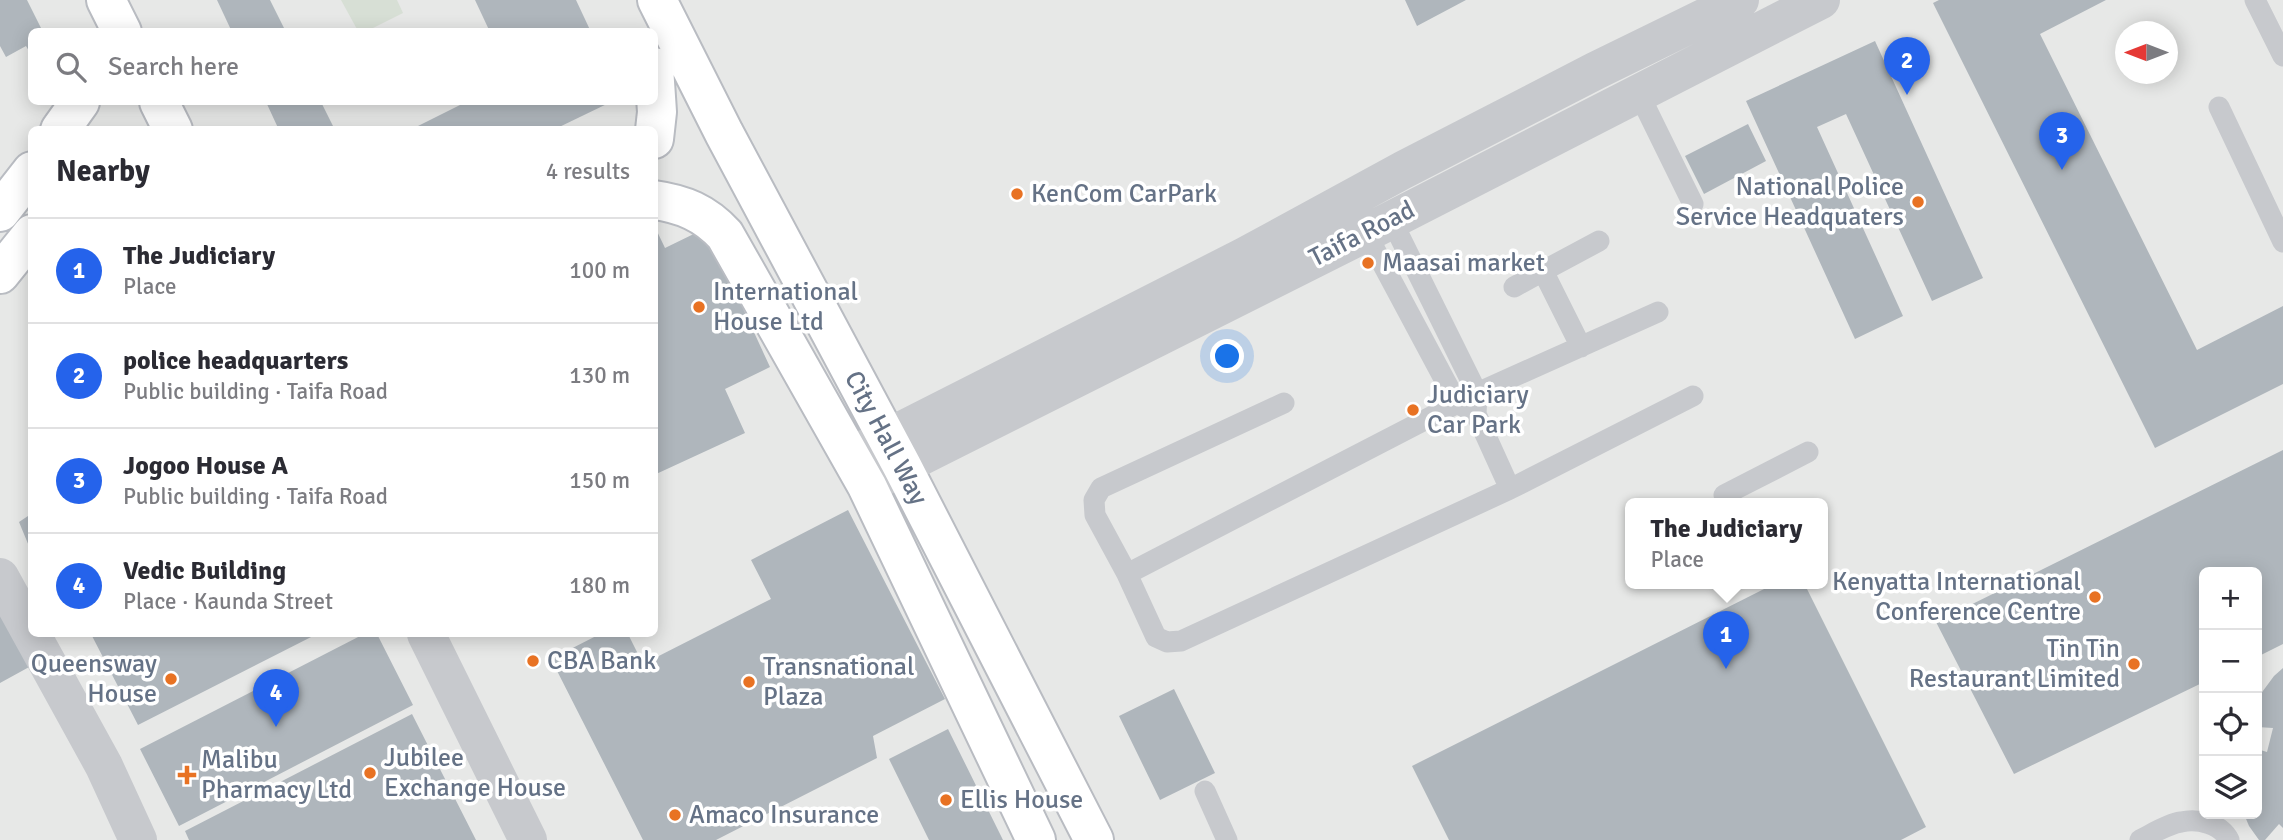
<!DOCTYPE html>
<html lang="en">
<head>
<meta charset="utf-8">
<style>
	body { margin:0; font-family:Signika,sans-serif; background:#f2f2f3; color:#2b2b33 }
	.controls { position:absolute; right:21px; bottom:21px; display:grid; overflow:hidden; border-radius:10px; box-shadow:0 4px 18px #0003 }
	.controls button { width:63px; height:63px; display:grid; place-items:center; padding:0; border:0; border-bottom:2px solid #e1e1e2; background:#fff; color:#2b2b33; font:35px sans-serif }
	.compass { position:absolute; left:2115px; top:21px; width:63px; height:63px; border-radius:50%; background:#fff; box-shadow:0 4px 18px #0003; rotate:270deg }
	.you { position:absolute; left:1228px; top:357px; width:24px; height:24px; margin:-18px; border:5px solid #fff; border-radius:50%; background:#1a73e8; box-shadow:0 0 0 10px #1a73e833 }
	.badge { display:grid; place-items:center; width:46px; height:46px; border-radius:50%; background:#2563eb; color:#fff; font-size:23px; font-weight:700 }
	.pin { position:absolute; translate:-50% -58px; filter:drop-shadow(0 2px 4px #0008) }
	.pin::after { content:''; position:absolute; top:37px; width:24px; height:21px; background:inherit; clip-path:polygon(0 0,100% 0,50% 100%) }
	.popup { position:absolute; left:1625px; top:498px; width:203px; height:91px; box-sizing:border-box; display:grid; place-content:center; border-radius:10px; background:#fff; filter:drop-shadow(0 2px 5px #0005); font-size:23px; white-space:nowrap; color:#7c7c81 }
	.popup b { font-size:26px; color:#2b2b33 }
	.popup::after { content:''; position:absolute; left:50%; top:100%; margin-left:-14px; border:14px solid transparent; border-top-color:#fff }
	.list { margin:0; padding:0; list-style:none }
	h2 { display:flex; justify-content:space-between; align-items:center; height:91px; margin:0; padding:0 28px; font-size:30px }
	h2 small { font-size:23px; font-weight:400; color:#7c7c81 }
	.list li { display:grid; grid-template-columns:46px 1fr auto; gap:21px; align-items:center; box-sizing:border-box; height:105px; padding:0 28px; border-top:2px solid #e1e1e2 }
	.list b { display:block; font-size:26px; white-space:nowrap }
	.list p { margin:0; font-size:23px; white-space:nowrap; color:#7c7c81 }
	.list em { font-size:23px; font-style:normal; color:#7c7c81 }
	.icon { flex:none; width:38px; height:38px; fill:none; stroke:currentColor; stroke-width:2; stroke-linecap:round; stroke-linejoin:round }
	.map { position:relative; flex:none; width:2283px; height:840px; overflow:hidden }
	.search { position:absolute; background:#fff; box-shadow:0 4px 18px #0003; left:28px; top:28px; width:630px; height:77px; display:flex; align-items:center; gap:18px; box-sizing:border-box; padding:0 24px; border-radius:10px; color:#7c7c81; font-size:26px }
	.panel { position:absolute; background:#fff; box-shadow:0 4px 18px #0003; left:28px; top:126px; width:630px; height:511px; border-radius:10px }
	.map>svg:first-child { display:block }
	.built { fill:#e7e8e7; fill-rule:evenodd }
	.grass { fill:#d7dfd5 }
	.building { fill:#afb6bc }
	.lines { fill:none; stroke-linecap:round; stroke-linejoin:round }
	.secondary-casing { stroke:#b9bcc2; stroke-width:42 }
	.lane { stroke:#c7c9cd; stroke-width:21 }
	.street { stroke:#c7c9cd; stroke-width:38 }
	.secondary { stroke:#fff; stroke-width:38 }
	.poi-dot { fill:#e87223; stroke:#fff; stroke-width:2.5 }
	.labels { text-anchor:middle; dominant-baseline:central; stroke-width:7; stroke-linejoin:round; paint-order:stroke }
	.poi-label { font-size:26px; fill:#657286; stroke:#fff; text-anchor:start }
	.street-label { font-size:26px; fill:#657286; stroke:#fff }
</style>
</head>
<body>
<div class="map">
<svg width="2283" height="840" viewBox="0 0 2283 840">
	<rect width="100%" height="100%" fill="#f6f7f4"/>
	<!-- built -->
	<path class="built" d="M0,0H2283V840H0ZM32,32H654V102H32ZM2126,32H2168V74H2126ZM32,130H654V634H32ZM1630,503H1822V583H1630ZM2204,572H2257V814H2204Z"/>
	<!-- grass -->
	<path class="grass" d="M341,0H397L403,13L367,31H358Z"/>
	<!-- building -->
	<path class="building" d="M0,0H27L43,32H32V56L26,46L6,57L0,46Z
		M217,0H270L286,32H232Z
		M475,0H576L591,32H490Z
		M1405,0H1466L1417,26Z
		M1939,0H2106L2040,34L2197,350L2283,306V384L2155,448L1933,3Z
		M1875,41L1983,278L1932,301L1846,114L1817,127L1903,316L1855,339L1746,101Z
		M266,102H321L335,130H279Z
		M466,102H611L553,130H410Z
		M1748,124L1766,161L1704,194L1685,156Z
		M654,225L665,248L706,228L770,367L725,389L745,433L654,475Z
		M2283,450V644L2257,657V572H2204V682L2014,774L1936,622Z
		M848,510L945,699L873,736L877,758L716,840H643L551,659L600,634H628L643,664L771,599L751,560Z
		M31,514V551L19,522Z
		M1776,583H1804L1926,827L1901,840H1449L1412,766Z
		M0,610L31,666L0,683Z
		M91,634H317L138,725Z
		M364,634H377L413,705L179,826L140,749Z
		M2283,668V828L2279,824L2265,840H2259L2249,826L2244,814H2257V749L2267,752L2273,728L2257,727V699L2274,676Z
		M1174,689L1215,773L1160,800L1119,716Z
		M412,714L476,840H189L185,831Z
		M948,729L1003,840H929L889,759Z"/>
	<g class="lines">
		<defs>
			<path id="secondary" d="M106,0L122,32
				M657,0L724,133L902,466L1094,840
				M654,67L657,112L654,139
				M159,102L173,130
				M60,130L80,102
				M654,200C683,204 705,213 725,235L867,486L1036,840
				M0,212L32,171
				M0,274L32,234"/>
		</defs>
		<!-- secondary casing -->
		<use href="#secondary" class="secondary-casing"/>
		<!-- lane -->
		<path class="lane" d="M2255,0L2283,56
			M1639,94L1693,204
			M2219,107L2283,242
			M1391,219L1477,393L1476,414L1510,489
			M1366,233L1457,403L1468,409
			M1514,287L1543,271
			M1581,347L1543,271L1599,241
			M1284,403L1101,488L1094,500L1095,515L1127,574L1477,393L1658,312
			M1724,495L1808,452
			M1127,574L1156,637L1167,642L1181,641L1510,489L1693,396
			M1205,791L1227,840
			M2140,840C2152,834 2167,824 2181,822C2198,818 2221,824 2229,840"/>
		<!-- street -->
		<path class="street" d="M851,456L1245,256L1403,170L1595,71L1740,0
			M867,486L902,466L1366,233L1821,0
			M0,577L104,766L138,840
			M426,634L528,840"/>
		<!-- secondary -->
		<use href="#secondary" class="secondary"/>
	</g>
	<!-- markers -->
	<g class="poi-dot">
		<circle cx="1017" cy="194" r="7"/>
		<circle cx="1918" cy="202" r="7"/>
		<circle cx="1368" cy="263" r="7"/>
		<circle cx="699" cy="307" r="7"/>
		<circle cx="1413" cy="410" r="7"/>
		<circle cx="2095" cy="597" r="7"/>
		<circle cx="533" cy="661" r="7"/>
		<circle cx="2134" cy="664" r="7"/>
		<circle cx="171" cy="679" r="7"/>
		<circle cx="749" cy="682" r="7"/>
		<circle cx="370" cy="773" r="7"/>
		<path d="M183.5 764.5h7v7h7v7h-7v7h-7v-7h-7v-7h7z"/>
		<circle cx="946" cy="800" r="7"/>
		<circle cx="675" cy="815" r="7"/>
	</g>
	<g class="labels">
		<!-- poi labels -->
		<g class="poi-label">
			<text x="1904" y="187" text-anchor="end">National Police<tspan x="1904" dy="30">Service Headquaters</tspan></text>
			<text x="1031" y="194">KenCom CarPark</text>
			<text x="1382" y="263">Maasai market</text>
			<text x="713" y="292">International<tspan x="713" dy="30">House Ltd</tspan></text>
			<text x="1427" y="395">Judiciary<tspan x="1427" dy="30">Car Park</tspan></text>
			<text x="2081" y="582" text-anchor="end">Kenyatta International<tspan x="2081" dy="30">Conference Centre</tspan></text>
			<text x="2120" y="649" text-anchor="end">Tin Tin<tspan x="2120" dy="30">Restaurant Limited</tspan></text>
			<text x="547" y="661">CBA Bank</text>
			<text x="157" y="664" text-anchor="end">Queensway<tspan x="157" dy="30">House</tspan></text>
			<text x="763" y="667">Transnational<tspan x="763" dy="30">Plaza</tspan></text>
			<text x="384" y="758">Jubilee<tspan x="384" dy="30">Exchange House</tspan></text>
			<text x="201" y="760">Malibu<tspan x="201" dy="30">Pharmacy Ltd</tspan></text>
			<text x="960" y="800">Ellis House</text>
			<text x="689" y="815">Amaco Insurance</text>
		</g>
		<!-- street labels -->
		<g class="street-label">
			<text transform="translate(1362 234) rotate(-27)">Taifa Road</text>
			<text transform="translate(886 438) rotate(62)">City Hall Way</text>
		</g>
	</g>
</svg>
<div class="controls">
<button>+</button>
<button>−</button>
<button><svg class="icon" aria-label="locate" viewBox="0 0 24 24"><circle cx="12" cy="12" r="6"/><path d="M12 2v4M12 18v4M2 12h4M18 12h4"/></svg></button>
<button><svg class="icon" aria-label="layers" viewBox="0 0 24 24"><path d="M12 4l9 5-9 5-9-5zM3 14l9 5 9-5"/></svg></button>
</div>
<svg class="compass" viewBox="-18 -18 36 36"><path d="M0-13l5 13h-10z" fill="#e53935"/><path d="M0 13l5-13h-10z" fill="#7c7c81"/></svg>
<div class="you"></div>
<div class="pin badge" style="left:1726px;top:669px">1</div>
<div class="popup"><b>The Judiciary</b>Place</div>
<div class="pin badge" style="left:1907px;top:95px">2</div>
<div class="pin badge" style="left:2062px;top:170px">3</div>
<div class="pin badge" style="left:276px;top:727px">4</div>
<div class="search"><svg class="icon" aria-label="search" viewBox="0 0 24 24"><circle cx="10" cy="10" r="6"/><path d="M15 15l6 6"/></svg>Search here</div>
<section class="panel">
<h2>Nearby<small>4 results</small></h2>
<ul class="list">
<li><span class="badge">1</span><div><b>The Judiciary</b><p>Place</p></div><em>100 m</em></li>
<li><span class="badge">2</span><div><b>police headquarters</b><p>Public building · Taifa Road</p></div><em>130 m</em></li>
<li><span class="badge">3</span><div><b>Jogoo House A</b><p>Public building · Taifa Road</p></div><em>150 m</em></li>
<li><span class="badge">4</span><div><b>Vedic Building</b><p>Place · Kaunda Street</p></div><em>180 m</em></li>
</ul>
</section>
</div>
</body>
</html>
